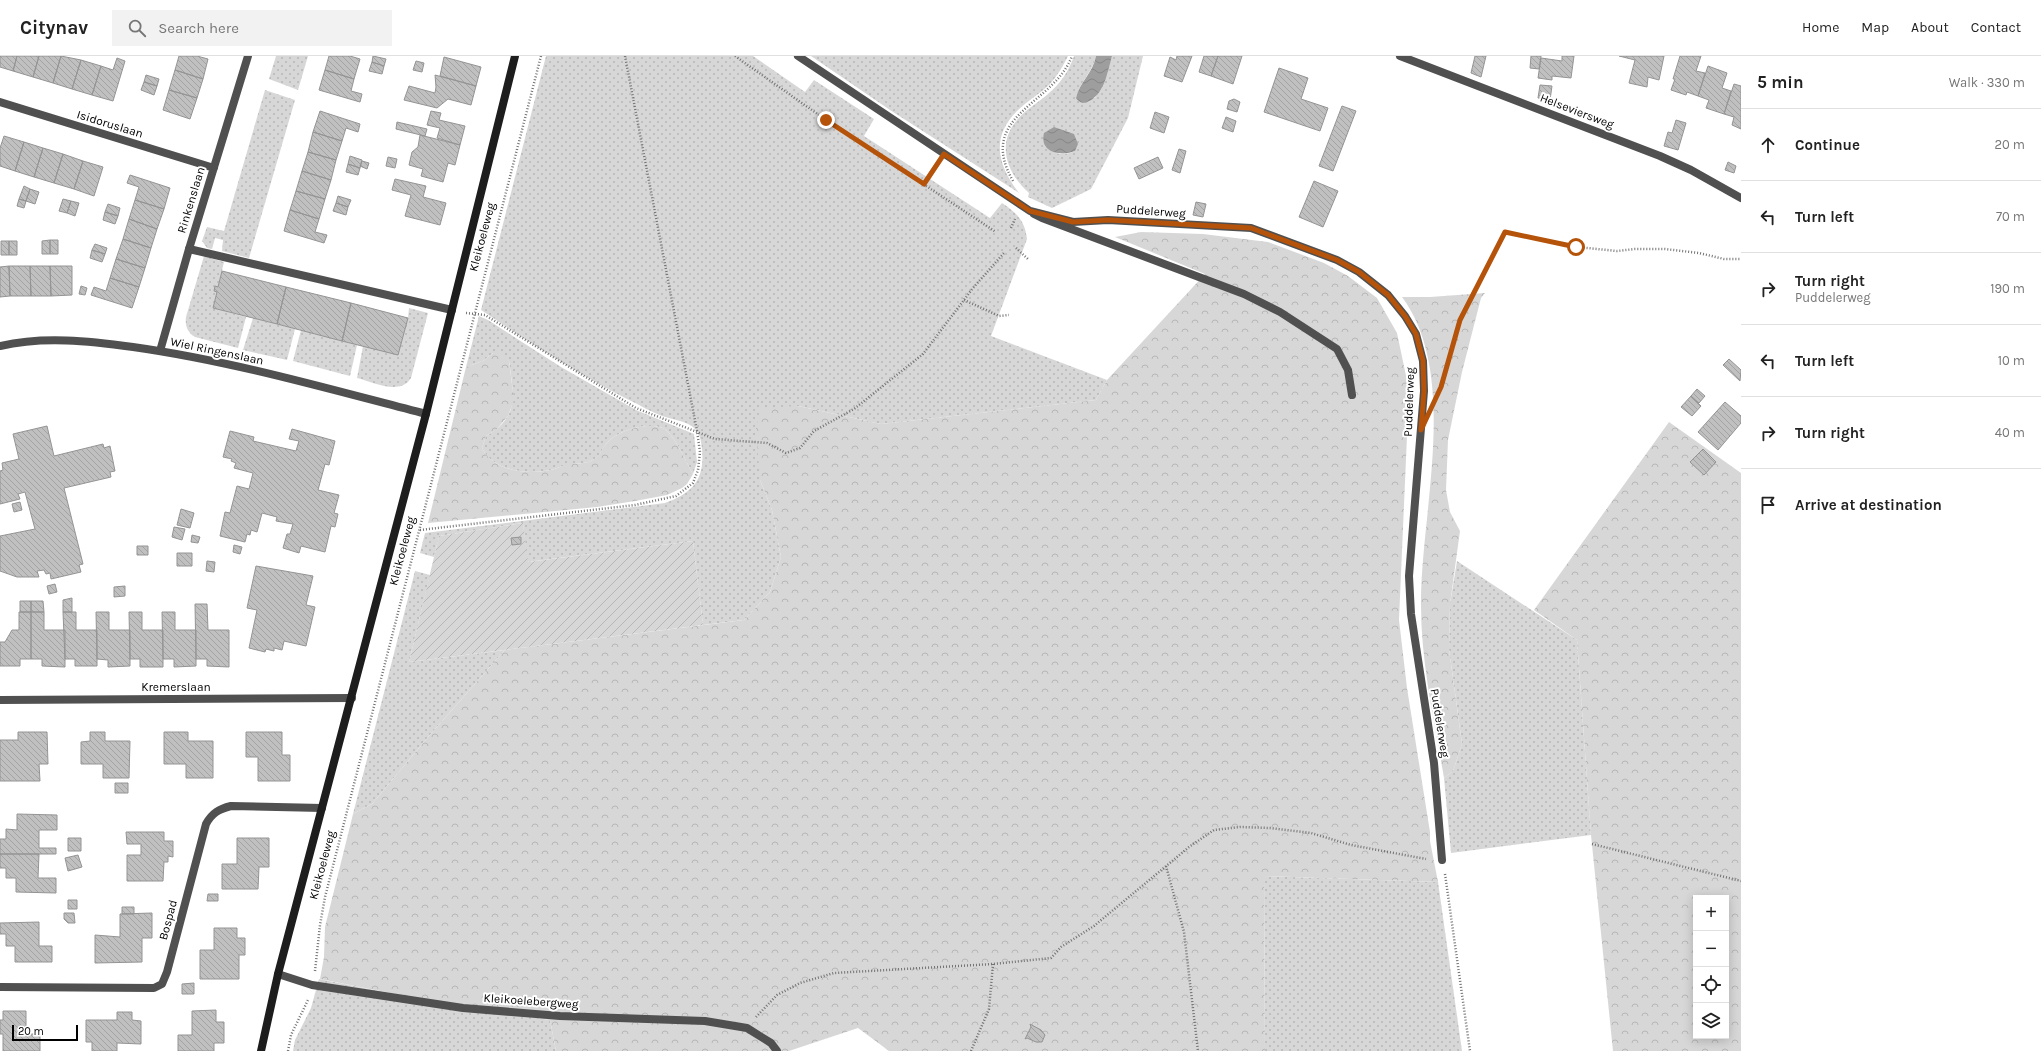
<!DOCTYPE html>
<html lang="en">
<head>
<meta charset="utf-8">
<style>
	body { margin:0; font-family:Karla,sans-serif; background:#f2f2f2; color:#222 }
	.controls { position:absolute; right:12px; bottom:12px; display:grid; overflow:hidden; border-radius:0px; box-shadow:0 2px 10px #0003 }
	.controls button { width:36px; height:36px; display:grid; place-items:center; padding:0; border:0; border-bottom:1px solid #e0e0e0; background:#fff; color:#222; font:20px sans-serif }
	.scale { position:absolute; left:12px; bottom:10px; width:66px; box-sizing:border-box; padding-left:4px; border:2px solid #000; border-top:0; font-size:11px; line-height:14px; white-space:nowrap; color:#000; -webkit-text-stroke:3px #fff; paint-order:stroke }
	.stop { position:absolute; width:12px; height:12px; margin:-9px; border:3px solid #b45309; border-radius:50%; background:#fff }
	.stop.end { background:#b45309; border-color:#fff; box-shadow:0 1px 4px #0008 }
	.list { margin:0; padding:0; list-style:none }
	h2 { display:flex; justify-content:space-between; align-items:center; height:52px; margin:0; padding:0 16px; font-size:17px }
	h2 small { font-size:13px; font-weight:400; color:#767676 }
	.list li { display:grid; grid-template-columns:26px 1fr auto; gap:12px; align-items:center; box-sizing:border-box; height:72px; padding:0 16px; border-top:1px solid #e0e0e0 }
	.list b { display:block; font-size:15px; white-space:nowrap }
	.list p { margin:0; font-size:13px; white-space:nowrap; color:#767676 }
	.list em { font-size:13px; font-style:normal; color:#767676 }
	.icon { flex:none; width:22px; height:22px; fill:none; stroke:currentColor; stroke-width:2; stroke-linecap:round; stroke-linejoin:round }
	.map { position:relative; flex:none; width:1741px; height:995px; overflow:hidden }
	header { display:flex; align-items:center; gap:24px; box-sizing:border-box; height:56px; padding:0 20px; background:#fff; border-bottom:1px solid #e0e0e0 }
	header strong { font-size:19px }
	nav { display:flex; gap:22px; margin-inline-start:auto; font-size:14px }
	.search { width:280px; height:36px; background:#f2f2f2; display:flex; align-items:center; gap:10px; box-sizing:border-box; padding:0 14px; border-radius:0px; color:#767676; font-size:15px }
	main { display:flex }
	aside { flex:1; background:#fff }
	.map>svg:first-child { display:block }
	.grass { fill:url(#grass-dots); fill-rule:evenodd }
	.forest { fill:url(#forest-crowns); fill-rule:evenodd }
	.garden { fill:url(#garden-furrows) }
	.water { fill:url(#water-waves) }
	.building { fill:url(#building-back-hatch); stroke:#949494 }
	.lines { fill:none; stroke-linecap:round; stroke-linejoin:round }
	.path { stroke:#727272; stroke-width:2.5; stroke-dasharray:1 2; stroke-linecap:butt }
	.lane { stroke:#505050; stroke-width:8 }
	.street { stroke:#505050; stroke-width:8 }
	.secondary { stroke:#1d1d1d; stroke-width:8 }
	.route { stroke:#b45309; stroke-width:5 }
	.labels { text-anchor:middle; dominant-baseline:central; stroke-width:4; stroke-linejoin:round; paint-order:stroke }
	.street-label { font-size:12px; fill:#000; stroke:#fff }
</style>
</head>
<body>
<header>
<strong>Citynav</strong>
<div class="search"><svg class="icon" aria-label="search" viewBox="0 0 24 24"><circle cx="10" cy="10" r="6"/><path d="M15 15l6 6"/></svg>Search here</div>
<nav><a>Home</a><a>Map</a><a>About</a><a>Contact</a></nav>
</header>
<main>
<div class="map">
<svg width="1741" height="995" viewBox="0 0 1741 995">
	<defs>
		<pattern id="grass-dots" width="8" height="8" patternUnits="userSpaceOnUse"><rect width="8" height="8" fill="#d7d7d7"/><path d="M2 2h.1M6 6h.1" fill="none" stroke="#b7b7b7" stroke-width="1.8" stroke-linecap="round"/></pattern>
		<pattern id="forest-crowns" width="20" height="18" patternUnits="userSpaceOnUse"><rect width="20" height="18" fill="#d7d7d7"/><path d="M2 6a3 3 0 1 1 6 0M12 15a3 3 0 1 1 6 0" fill="none" stroke="#b7b7b7"/></pattern>
		<pattern id="garden-furrows" width="10" height="10" patternUnits="userSpaceOnUse"><rect width="10" height="10" fill="#d7d7d7"/><path d="M-1 1l2-2M0 10L10 0M9 11l2-2" fill="none" stroke="#b7b7b7"/></pattern>
		<pattern id="water-waves" width="16" height="10" patternUnits="userSpaceOnUse"><rect width="16" height="10" fill="#9e9e9e"/><path d="M0 5q4-4 8 0t8 0" fill="none" stroke="#868686"/></pattern>
		<pattern id="building-back-hatch" width="6" height="6" patternUnits="userSpaceOnUse"><rect width="6" height="6" fill="#c0c0c0"/><path d="M-1 5l2 2M0 0l6 6M5-1l2 2" fill="none" stroke="#a3a3a3"/></pattern>
	</defs>
	<rect width="100%" height="100%" fill="#fff"/>
	<!-- grass -->
	<path class="grass" d="M276,0H308L298,34L269,23Z
		M546,0H753L805,36L814,24L874,63L864,80L990,162L1002,147C1017,157 1025,165 1027,183L991,280L1107,324L1096,344L881,368L798,350L760,424L772,454L781,501L770,536L744,564L703,569L693,485L527,506L523,467L439,480L434,501L420,497L425,477L665,447C693,437 705,423 702,393C701,384 700,377 693,371C686,365 671,363 662,360C651,356 640,349 629,344C578,318 529,286 481,254Z
		M811,0H1068C1063,10 1058,19 1050,28C1040,38 1027,45 1017,55C990,82 998,110 1019,137L890,54Z
		M1074,0H1096C1092,17 1079,27 1076,42H1095L1107,19L1112,0H1143L1128,62L1091,133L1052,152L1028,141L1029,137C1007,118 996,88 1017,64C1026,53 1038,47 1048,38C1060,28 1069,15 1074,0ZM1043,83L1075,95C1061,101 1048,98 1043,83Z
		M265,34L295,44L249,202L222,195L223,184L215,182L212,193L207,192L202,185L207,171L224,175Z
		M204,200L224,206L218,231L215,230L214,235L217,236L213,252L246,261L238,292L195,281C187,276 185,269 186,261Z
		M409,252L428,257L411,322C400,340 373,326 357,322L363,290L398,298L408,262Z
		M479,260L488,264L561,311L636,354L694,378L697,406L693,418C687,408 674,377 663,372C647,366 618,374 607,387C598,397 604,400 588,406C582,408 574,407 567,409C561,410 556,413 550,414C527,419 493,415 482,392L486,380C521,360 513,338 509,305L493,297L483,305L466,311Z
		M253,262L295,273L287,304L243,294Z
		M301,274L357,289L350,320L293,305Z
		M1457,505L1577,584L1591,779L1451,797L1444,722L1453,715L1462,688L1449,593L1450,548Z
		M415,515L430,519L409,606L505,594L429,680L372,748L353,758Z
		M1264,820L1438,826L1462,995H1265Z
		M319,923L450,949L550,964L556,995H293L295,984L311,952Z"/>
	<!-- forest -->
	<path class="forest" d="M1141,176L1203,178L1268,186L1324,207L1348,220L1377,242L1397,277L1409,334L1399,564L1407,632L1430,776V785L1438,826L1264,820L1265,995H889L858,972L789,995H556L550,964L450,949L320,923L324,901L325,871L353,758L372,748L429,680L505,594L744,564L770,536L781,501L772,454L760,424L756,373L760,352L798,350L881,368L1096,344L1107,324L1205,218L1115,181Z
		M1485,237L1481,242L1462,316L1448,384L1446,434L1450,456L1460,475L1450,548L1449,593L1462,688L1453,715L1444,722C1434,663 1420,603 1421,542C1422,452 1459,318 1402,241H1430Z
		M502,296L509,305L514,344L508,360L496,374L486,380L482,392C493,415 527,419 550,414C556,413 561,410 567,408C574,407 582,408 588,406C604,400 598,396 607,387C618,374 647,366 663,372C674,377 687,408 693,418L687,428L682,432L667,439L635,445L597,451L428,467L466,311L483,305L493,297Z
		M1669,366L1741,417V995H1613L1591,779L1577,584L1534,554ZM1696,842H1726V980H1696Z"/>
	<!-- garden -->
	<path class="garden" d="M523,467L528,506L693,485L703,569L409,606L439,480Z"/>
	<!-- water -->
	<path class="water" d="M1096,0H1112C1108,15 1104,40 1087,46C1082,48 1079,46 1076,42C1079,27 1093,17 1096,0Z
		M1054,71L1074,78L1078,88L1075,95C1060,101 1039,96 1044,77Z"/>
	<!-- building -->
	<path class="building" d="M0,0H17L13,15L0,11Z
		M17,0H39L33,21L13,15Z
		M39,0H61L53,27L33,21Z
		M61,0L81,4L72,33L53,27Z
		M179,0H197L208,3L203,23L175,14Z
		M329,0H350L360,3L354,23L325,14Z
		M373,0L386,3L384,10L372,6Z
		M1177,0H1192L1182,26L1164,20L1170,1L1176,4Z
		M1204,0H1218L1211,20L1199,16Z
		M1218,0H1242L1233,28L1211,20Z
		M1475,0H1486L1481,21L1471,17Z
		M1531,0H1541L1539,13L1530,12Z
		M1562,0H1574L1571,22L1552,20V24L1538,22L1541,2L1562,5Z
		M1619,0H1664L1659,24L1648,21L1647,31L1629,27L1635,4Z
		M1680,0H1701L1696,15L1705,17L1698,40L1687,36L1686,39L1671,34L1675,23H1673Z
		M444,1L481,11L476,30L440,20Z
		M117,2L125,5L113,45L92,39L101,10L113,14Z
		M81,4L101,10L92,39L72,33Z
		M416,5L424,7L422,16L413,14Z
		M372,6L384,10L382,18L369,15Z
		M1708,10L1727,17L1722,32L1731,35L1724,58L1706,52L1709,44L1698,40Z
		M1279,12L1308,22L1301,43L1328,52L1320,75L1264,56Z
		M175,14L203,23L197,42L169,34Z
		M325,14L354,23L351,35L362,38L360,46L319,34Z
		M146,19L159,23L157,30L144,26Z
		M435,19L476,30L471,49L448,43L437,52L404,44L409,30L435,37L436,31Z
		M144,26L157,30L154,39L141,34Z
		M1734,28L1741,30V73L1732,69L1734,61L1724,58Z
		M1540,29L1552,30L1550,44L1538,42Z
		M169,34L197,42L190,63L163,54Z
		M1234,43L1240,46L1237,56L1227,53L1229,45Z
		M1342,50L1356,55L1333,115L1319,110Z
		M320,55L360,68L358,76L346,72L342,85L313,76Z
		M431,55L441,57L439,64L465,70L460,89L437,82L440,72L427,69Z
		M1155,56L1169,61L1164,77L1150,72Z
		M1226,61L1236,65L1233,76L1222,72Z
		M1676,64L1686,67L1678,94L1664,90L1668,76L1672,77Z
		M397,66L427,73L425,80L396,73Z
		M313,76L342,85L336,104L308,96Z
		M420,79L460,89L455,109L448,107L443,126L421,120L423,113L409,109L412,96L418,91Z
		M4,80L24,86L15,115L0,110V92Z
		M24,86L43,92L34,121L15,115Z
		M43,92L63,98L54,127L34,121Z
		M1179,93L1186,95L1180,117L1172,114Z
		M308,96L336,104L331,124L302,115Z
		M63,98L83,105L74,133L54,127Z
		M350,100L362,104L360,112L348,108Z
		M388,101L397,103L395,112L386,110Z
		M1158,101L1163,112L1139,123L1134,112Z
		M83,105L103,111L94,140L74,133Z
		M362,105L369,107L367,113L360,110Z
		M1728,106L1736,110L1734,117L1725,114Z
		M348,108L360,112L358,119L346,116Z
		M302,115L331,124L325,143L296,135Z
		M130,119L170,132L164,153L135,144L139,131L127,127Z
		M395,123L426,130L423,141L446,147L440,169L405,160L411,139L392,134Z
		M1314,125L1338,135L1323,171L1299,161Z
		M24,130L30,133L26,145L19,143Z
		M30,133L39,136L35,148L26,145Z
		M296,135L325,143L319,163L290,154Z
		M338,140L351,144L348,151L336,147Z
		M19,143L26,145L24,152L17,150Z
		M63,143L71,145L67,157L59,155Z
		M135,144L164,153L157,173L129,163Z
		M71,145L79,147L75,160L67,157Z
		M1196,146L1206,148L1203,161L1193,159Z
		M336,147L348,151L346,159L333,155Z
		M108,148L120,152L118,160L105,156Z
		M290,154L319,163L315,176L327,179L324,187L284,175Z
		M105,156L118,160L115,168L103,164Z
		M129,163L157,173L151,192L123,183Z
		M123,183L151,192L145,212L116,203Z
		M50,184H58V198H50Z
		M50,184V198H42V185Z
		M1,185H9V199H1Z
		M9,185H17V199H9Z
		M95,188L107,192L105,198L92,194Z
		M92,194L105,198L102,206L90,202Z
		M116,203L145,212L139,231L110,222Z
		M9,210L10,240L0,241V211Z
		M9,210H30L31,240H10Z
		M30,210H50L51,240H31Z
		M50,210H72V239L51,240Z
		M222,215L286,231L277,268L213,252L217,236L214,235L215,230L218,231Z
		M110,222L139,231L132,252L91,239L94,231L106,235Z
		M81,230L87,232L85,239L79,238Z
		M286,231L351,247L342,285L277,268Z
		M351,247L408,262L398,299L342,285Z
		M1729,303L1741,314L1740,325L1723,309Z
		M1697,333L1705,340L1699,347L1691,340Z
		M1691,340L1701,350L1692,360L1681,351Z
		M1725,346L1741,360V367L1718,394L1698,376Z
		M47,370L54,400L103,388L104,392L110,390L115,415L110,416L111,421L64,432L83,508L79,509L81,516L51,523L50,517L46,518L44,514L37,515L39,521H17L0,515V480L35,473L25,436L18,438L20,443L0,448V415L3,414L2,407L19,403L13,378Z
		M292,373L335,385L329,409L325,408L318,434L339,439L334,457L338,458L335,471L331,470L325,496L301,490L299,497L283,492L287,478H290L293,468L276,465L277,461L262,457L257,476L251,474L250,479L247,478L245,486L220,480L225,456L230,457L237,430L249,433L253,417L234,412L236,407L231,405L232,403L223,401L230,375L254,381L253,385L296,395L299,385L289,383Z
		M1703,393L1716,406L1704,419L1690,406Z
		M20,446L22,454L14,456L12,448Z
		M181,453L194,457L190,472L177,469Z
		M174,471L185,473L182,484L172,481Z
		M192,479L200,481L198,487L191,486Z
		M521,481V488L512,489L511,482Z
		M234,489L242,491L240,498L233,496Z
		M137,490H148V499H137Z
		M177,497H192V510H177Z
		M207,505L215,506L214,516L206,515Z
		M256,510L313,520L306,549L315,551L306,590L284,585L282,594L274,592V595L266,593L265,596L249,592L257,554L247,552Z
		M55,528L57,536L49,538L47,530Z
		M125,530V540L114,541V531Z
		M72,542V556H63V544Z
		M20,545H31V556H20Z
		M31,545H43L44,556H31Z
		M195,548H207L208,574H229V611L207,610V603H196Z
		M19,556H31V603H20V610H0V586H5L12,574H19Z
		M31,556H44V574H65V611L42,610V603H31Z
		M63,556H76V574H97V610H75V603H65Z
		M96,556H109V574H130V610L108,611V604L97,603Z
		M129,556H142V574H163V611H140V603H130Z
		M162,556H175V574H196V610L174,611V603H163Z
		M18,676H47L48,708H39L40,725H0V684H18Z
		M90,676H105V685H130L129,722H103V708H81V686L90,685Z
		M164,676H188V685H213V722H186V708H164Z
		M246,676H282V699H290V725H258V701H246Z
		M115,727H128V737H115Z
		M17,758L57,759V774H39V792H56V798H0V783H6V773L17,774Z
		M126,776H164V785H173V801L168,800V806H164L163,825H127V799H141V788H127Z
		M68,782H81V795H68Z
		M237,782H269V811H259L258,833H222V808H237Z
		M0,798H39L38,822H56V837L16,836V822H6V812H0Z
		M78,799L82,811L68,815L65,802Z
		M208,838H218V845H207Z
		M68,844H77V853H68Z
		M122,851H134V858H122Z
		M64,857H74L75,867H68L64,863Z
		M152,857V882H142V906L95,907V879L120,881V858Z
		M39,866V890H52V906H15V890H6V878H0V867Z
		M214,872H237V882H245V899H239V923H200V894H214Z
		M194,927V938H182V928Z
		M216,954V966H224V987H214V995H178V979H192V955Z
		M3,955H26V978H40V995H3V978H0V964H3Z
		M117,956H132V964L141,965V988L117,987V995H92V986H86V964H117Z
		M1030,968L1041,974L1045,979L1042,986H1036L1027,982L1025,983L1031,971Z"/>
	<g class="lines">
		<!-- path -->
		<path class="path" d="M735,0L826,64L996,176
			M1013,125C975,59 1054,49 1072,0
			M924,128L936,110
			M1011,172L1015,163
			M1016,192L1028,203
			M964,244L999,260L1009,259
			M466,257L485,259L636,352L715,383L767,387L786,397L800,392L814,375L854,353L923,298L973,232L1004,197
			M1440,334L1459,264L1505,176L1577,191L1617,195L1635,193H1665L1699,197L1724,203H1741
			M420,474L635,449L676,440L693,427L698,414L700,396L697,375L625,0
			M1592,788L1741,825
			M1166,810L1184,876L1198,995
			M1445,818L1470,995
			M315,915L320,869L325,841L541,0
			M756,961L777,939L800,927L834,917L993,908L1051,902L1061,891L1094,870L1189,791L1214,774L1240,771L1270,772L1311,777L1351,789L1426,803
			M288,995L291,979L308,944
			M971,995L989,953L993,908"/>
		<!-- lane -->
		<path class="lane" d="M1034,158L1042,162L1244,238L1280,256L1337,293L1348,314L1352,339
			M189,193L452,254"/>
		<!-- street -->
		<path class="street" d="M798,0L1030,155L1073,166L1108,164L1251,172L1337,204L1359,216L1388,239L1405,260L1416,278L1423,305L1424,335L1409,520L1411,558L1434,707L1442,804
			M1400,0L1660,100L1691,114L1741,142
			M0,46L214,112
			M0,290C43,280 90,285 133,291C232,305 329,333 426,358
			M160,295L189,193L248,0
			M0,644L352,642
			M278,918L312,929L463,952L560,960L705,965L747,972L771,987L777,995
			M0,931L154,932L162,928L167,916L206,768C212,757 219,753 231,750L322,752"/>
		<!-- secondary -->
		<path class="secondary" d="M261,995L278,918L426,358L515,0"/>
	</g>
	<g class="lines">
		<!-- route -->
		<path class="route" d="M826,64L924,128L944,98L1030,155L1073,166L1108,164L1251,172L1337,204L1359,216L1388,239L1405,260L1416,278L1423,305L1424,335L1421,374L1441,331L1460,264L1505,176L1576,191"/>
	</g>
	<g class="labels">
		<!-- street labels -->
		<g class="street-label">
			<text transform="translate(1577 55) rotate(21)">Helseviersweg</text>
			<text transform="translate(110 68) rotate(17)">Isidoruslaan</text>
			<text transform="translate(191 144) rotate(-73)">Rinkenslaan</text>
			<text transform="translate(1151 155) rotate(4)">Puddelerweg</text>
			<text transform="translate(482 181) rotate(-75)">Kleikoeleweg</text>
			<text transform="translate(217 295) rotate(12)">Wiel Ringenslaan</text>
			<text transform="translate(1409 346) rotate(-88)">Puddelerweg</text>
			<text transform="translate(402 495) rotate(-75)">Kleikoeleweg</text>
			<text x="176" y="631">Kremerslaan</text>
			<text transform="translate(1440 667) rotate(81)">Puddelerweg</text>
			<text transform="translate(322 809) rotate(-75)">Kleikoeleweg</text>
			<text transform="translate(168 864) rotate(-75)">Bospad</text>
			<text transform="translate(531 945) rotate(4)">Kleikoelebergweg</text>
		</g>
	</g>
</svg>
<div class="controls">
<button>+</button>
<button>−</button>
<button><svg class="icon" aria-label="locate" viewBox="0 0 24 24"><circle cx="12" cy="12" r="6"/><path d="M12 2v4M12 18v4M2 12h4M18 12h4"/></svg></button>
<button><svg class="icon" aria-label="layers" viewBox="0 0 24 24"><path d="M12 4l9 5-9 5-9-5zM3 14l9 5 9-5"/></svg></button>
</div>
<div class="scale">20 m</div>
<div class="stop" style="left:1576px;top:191px"></div>
<div class="stop end" style="left:826px;top:64px"></div>
</div>
<aside>
<h2>5 min<small>Walk · 330 m</small></h2>
<ul class="list">
<li><svg class="icon" aria-label="ahead" viewBox="0 0 24 24"><path d="M12 20V5M6 11l6-6 6 6"/></svg><div><b>Continue</b></div><em>20 m</em></li>
<li><svg class="icon" aria-label="left" viewBox="0 0 24 24"><path d="M17 20v-9H6M10 6l-5 5 5 5"/></svg><div><b>Turn left</b></div><em>70 m</em></li>
<li><svg class="icon" aria-label="right" viewBox="0 0 24 24"><path d="M7 20v-9h11M14 6l5 5-5 5"/></svg><div><b>Turn right</b><p>Puddelerweg</p></div><em>190 m</em></li>
<li><svg class="icon" aria-label="left" viewBox="0 0 24 24"><path d="M17 20v-9H6M10 6l-5 5 5 5"/></svg><div><b>Turn left</b></div><em>10 m</em></li>
<li><svg class="icon" aria-label="right" viewBox="0 0 24 24"><path d="M7 20v-9h11M14 6l5 5-5 5"/></svg><div><b>Turn right</b></div><em>40 m</em></li>
<li><svg class="icon" aria-label="arrive" viewBox="0 0 24 24"><path d="M6 21V4h12l-3 4 3 4H6"/></svg><div><b>Arrive at destination</b></div></li>
</ul>
</aside>
</main>
</body>
</html>
